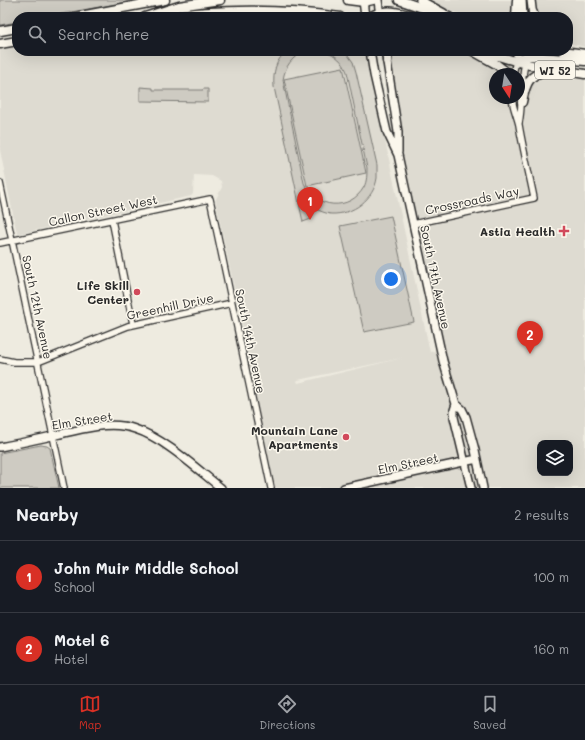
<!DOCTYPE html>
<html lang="en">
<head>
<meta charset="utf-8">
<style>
	body { margin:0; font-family:Mali,sans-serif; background:#20242c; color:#f1f3f6 }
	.controls { position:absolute; right:12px; bottom:12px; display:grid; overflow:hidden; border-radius:8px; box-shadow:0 4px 16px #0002 }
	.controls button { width:36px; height:36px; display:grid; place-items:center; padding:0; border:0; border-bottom:1px solid #363941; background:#171b24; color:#f1f3f6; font:20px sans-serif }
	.compass { position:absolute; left:489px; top:68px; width:36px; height:36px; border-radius:50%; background:#171b24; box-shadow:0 4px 16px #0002; rotate:168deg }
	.you { position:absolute; left:391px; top:279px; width:14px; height:14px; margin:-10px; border:3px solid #fff; border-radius:50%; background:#1a73e8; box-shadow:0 0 0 6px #1a73e833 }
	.badge { display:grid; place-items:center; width:26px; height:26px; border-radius:50%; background:#d93025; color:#fff; font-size:13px; font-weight:700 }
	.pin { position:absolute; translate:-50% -33px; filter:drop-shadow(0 1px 2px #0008) }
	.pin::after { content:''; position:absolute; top:21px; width:14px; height:12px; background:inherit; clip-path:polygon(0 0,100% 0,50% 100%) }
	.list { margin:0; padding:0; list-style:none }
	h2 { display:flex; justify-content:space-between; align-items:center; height:52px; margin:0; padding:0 16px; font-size:17px }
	h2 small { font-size:13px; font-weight:400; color:#9ea1a6 }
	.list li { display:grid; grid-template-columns:26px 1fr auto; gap:12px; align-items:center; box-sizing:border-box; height:72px; padding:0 16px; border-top:1px solid #363941 }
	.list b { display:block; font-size:15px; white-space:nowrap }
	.list p { margin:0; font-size:13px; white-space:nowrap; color:#9ea1a6 }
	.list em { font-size:13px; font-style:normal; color:#9ea1a6 }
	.icon { flex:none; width:22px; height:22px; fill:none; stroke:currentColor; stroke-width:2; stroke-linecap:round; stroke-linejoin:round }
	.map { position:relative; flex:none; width:585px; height:488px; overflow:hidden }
	.search { position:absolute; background:#171b24; box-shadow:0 4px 16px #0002; left:12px; right:12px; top:12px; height:44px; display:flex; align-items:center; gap:10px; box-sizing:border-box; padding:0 14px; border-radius:16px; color:#9ea1a6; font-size:15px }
	.sheet { height:196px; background:#171b24 }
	nav { display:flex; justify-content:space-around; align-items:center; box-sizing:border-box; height:56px; border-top:1px solid #363941; background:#171b24; font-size:11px; color:#9ea1a6 }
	nav a { display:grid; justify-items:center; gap:2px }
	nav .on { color:#d93025 }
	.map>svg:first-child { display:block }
	.built { fill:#dedbd1; fill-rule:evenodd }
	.green { fill:#cecbc2; stroke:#7c7b76 }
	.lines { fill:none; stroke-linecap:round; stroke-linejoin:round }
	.street-casing { stroke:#2b2b2b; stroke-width:8 }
	.secondary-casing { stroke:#2b2b2b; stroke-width:10 }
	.primary-casing { stroke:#2b2b2b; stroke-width:11 }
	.street { stroke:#fbf7ec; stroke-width:5.5 }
	.secondary { stroke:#fbf7ec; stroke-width:7 }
	.primary { stroke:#fbf7ec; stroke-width:8 }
	.poi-dot { fill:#d1495b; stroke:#fbf7ec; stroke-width:1.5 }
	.labels { text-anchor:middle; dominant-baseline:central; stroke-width:3; stroke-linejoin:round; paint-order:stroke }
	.shield { fill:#fbf7ec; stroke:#696865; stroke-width:1 }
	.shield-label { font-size:11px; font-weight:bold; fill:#2b2b2b }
	.street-label { font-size:12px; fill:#2b2b2b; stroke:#fbf7ec }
	.poi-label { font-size:12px; font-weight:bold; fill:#2b2b2b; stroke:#fbf7ec; text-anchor:end }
</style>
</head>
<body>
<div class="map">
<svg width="585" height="488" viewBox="0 0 585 488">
	<rect width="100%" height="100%" fill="#eeebe0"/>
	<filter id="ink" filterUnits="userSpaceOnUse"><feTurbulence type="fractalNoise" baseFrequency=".025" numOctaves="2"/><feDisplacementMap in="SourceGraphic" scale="8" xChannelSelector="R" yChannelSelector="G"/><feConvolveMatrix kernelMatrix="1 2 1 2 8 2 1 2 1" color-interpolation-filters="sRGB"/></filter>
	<g filter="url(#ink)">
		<!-- built -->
		<path class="built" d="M424,0H514V10L512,17H465Z
			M535,0H585V47L568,43V17H537Z
			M17,46V51H366L430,352L440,350L398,155L385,51H482L585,74V488H271L245,364L247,347L216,204V199L222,187L221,181L212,176L194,175L193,194L191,196L19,234L16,229L0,150V50ZM495,74H519V98H495ZM402,358L298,383L297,381L298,380ZM540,443H570V473H540Z"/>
		<!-- green -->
		<path class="green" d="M0,0H138L44,17H17V22L0,25Z
			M287,51H305C292,57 285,66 283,80L304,183C315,209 350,212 364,187C367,181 367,174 367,168L347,72C343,61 336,55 325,51H345L353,62L356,72L377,165C377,169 377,174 377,178C374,199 353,215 331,214C323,213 315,209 308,204L311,219L303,222L274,87C273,73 275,60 287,51Z
			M343,67L366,173L307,186L284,79Z
			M140,87L153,88V90H203V89H208V102L140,101Z
			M391,216L414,322L364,332L340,226Z
			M41,445L47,446L50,448L59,488H0V453Z"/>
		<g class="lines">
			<defs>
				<path id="street" d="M513,74L516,61
					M519,123C523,103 520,83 525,64
					M0,183L64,488
					M112,220L133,324
					M413,224L534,198C529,173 523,149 519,125C517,116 513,108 512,98
					M0,243L210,199L271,488
					M0,359L14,362H38L128,326L232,303"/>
				<path id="secondary" d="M363,0L365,17
					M378,0L380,17
					M420,0L444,13
					M522,0L523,17
					M531,0L533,17
					M276,14L292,17
					M370,51L374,75L387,132L398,155L443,361L456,404L454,410V417L471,488
					M386,56L398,132V152
					M516,61L518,51
					M456,404L462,409L466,417L475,450L483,488
					M0,447C20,443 40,439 60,434C84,429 111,420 135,429C164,438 197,469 221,488
					M344,488L477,459"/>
				<path id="primary" d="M348,0L364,2L373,0
					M399,0L449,17
					M533,13L534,17
					M75,17L165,0
					M145,17L179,6L220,0
					M157,17C218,9 279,8 340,17
					M370,17C386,7 399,13 416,17
					M516,17L517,0
					M0,31L17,28
					M0,44L17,41
					M473,51L496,64L509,74
					M482,51L525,64L585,74
					M563,51L585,54
					M387,61L388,51
					M516,61L524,57L532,56L585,61
					M522,102C526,81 529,75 550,69"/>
			</defs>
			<!-- street casing -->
			<use href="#street" class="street-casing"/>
			<!-- secondary casing -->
			<use href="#secondary" class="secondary-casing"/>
			<!-- primary casing -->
			<use href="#primary" class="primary-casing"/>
			<!-- street -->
			<use href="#street" class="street"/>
			<!-- secondary -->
			<use href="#secondary" class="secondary"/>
			<!-- primary -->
			<use href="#primary" class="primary"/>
		</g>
	</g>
	<!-- markers -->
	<g class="poi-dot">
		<path d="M562 225h4v4h4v4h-4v4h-4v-4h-4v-4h4z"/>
		<circle cx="137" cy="292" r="4"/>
		<circle cx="346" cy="437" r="4"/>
	</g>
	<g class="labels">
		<!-- shield labels -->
		<rect class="shield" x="535" y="61" width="40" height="18" rx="3"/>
		<g class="shield-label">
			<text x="555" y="70">WI 52</text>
		</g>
		<!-- street labels -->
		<g class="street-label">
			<text transform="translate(472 200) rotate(-12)">Crossroads Way</text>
			<text transform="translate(103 210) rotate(-12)">Callon Street West</text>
			<text transform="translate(436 277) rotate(78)">South 17th Avenue</text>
			<text transform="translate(170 306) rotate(-12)">Greenhill Drive</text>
			<text transform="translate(38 307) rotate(78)">South 12th Avenue</text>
			<text transform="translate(251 341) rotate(78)">South 14th Avenue</text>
			<text transform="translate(82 420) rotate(-9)">Elm Street</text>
			<text transform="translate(408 463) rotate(-12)">Elm Street</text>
		</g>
		<!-- poi labels -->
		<g class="poi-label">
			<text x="555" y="231">Astia Health</text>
			<text x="129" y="285">Life Skill<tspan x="129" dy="14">Center</tspan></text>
			<text x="338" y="430">Mountain Lane<tspan x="338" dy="14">Apartments</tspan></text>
		</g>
	</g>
</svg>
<div class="controls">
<button><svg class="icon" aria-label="layers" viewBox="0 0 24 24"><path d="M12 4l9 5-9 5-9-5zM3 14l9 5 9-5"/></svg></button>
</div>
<svg class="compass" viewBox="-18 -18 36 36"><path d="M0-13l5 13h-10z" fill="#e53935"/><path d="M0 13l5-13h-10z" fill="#9ea1a6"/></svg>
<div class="you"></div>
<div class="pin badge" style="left:310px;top:220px">1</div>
<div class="pin badge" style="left:530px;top:354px">2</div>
<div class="search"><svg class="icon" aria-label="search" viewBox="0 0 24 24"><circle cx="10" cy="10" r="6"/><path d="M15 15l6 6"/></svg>Search here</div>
</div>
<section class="sheet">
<h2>Nearby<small>2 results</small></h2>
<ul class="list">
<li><span class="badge">1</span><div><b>John Muir Middle School</b><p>School</p></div><em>100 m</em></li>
<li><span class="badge">2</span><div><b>Motel 6</b><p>Hotel</p></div><em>160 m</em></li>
</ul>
</section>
<nav>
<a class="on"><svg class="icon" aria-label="map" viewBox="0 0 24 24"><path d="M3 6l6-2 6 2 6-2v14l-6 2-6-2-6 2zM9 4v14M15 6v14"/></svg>Map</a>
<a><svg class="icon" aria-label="directions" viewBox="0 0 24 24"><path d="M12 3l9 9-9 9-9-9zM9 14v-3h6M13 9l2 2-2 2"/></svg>Directions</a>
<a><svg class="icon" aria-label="saved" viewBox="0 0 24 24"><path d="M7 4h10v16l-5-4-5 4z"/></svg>Saved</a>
</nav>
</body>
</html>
